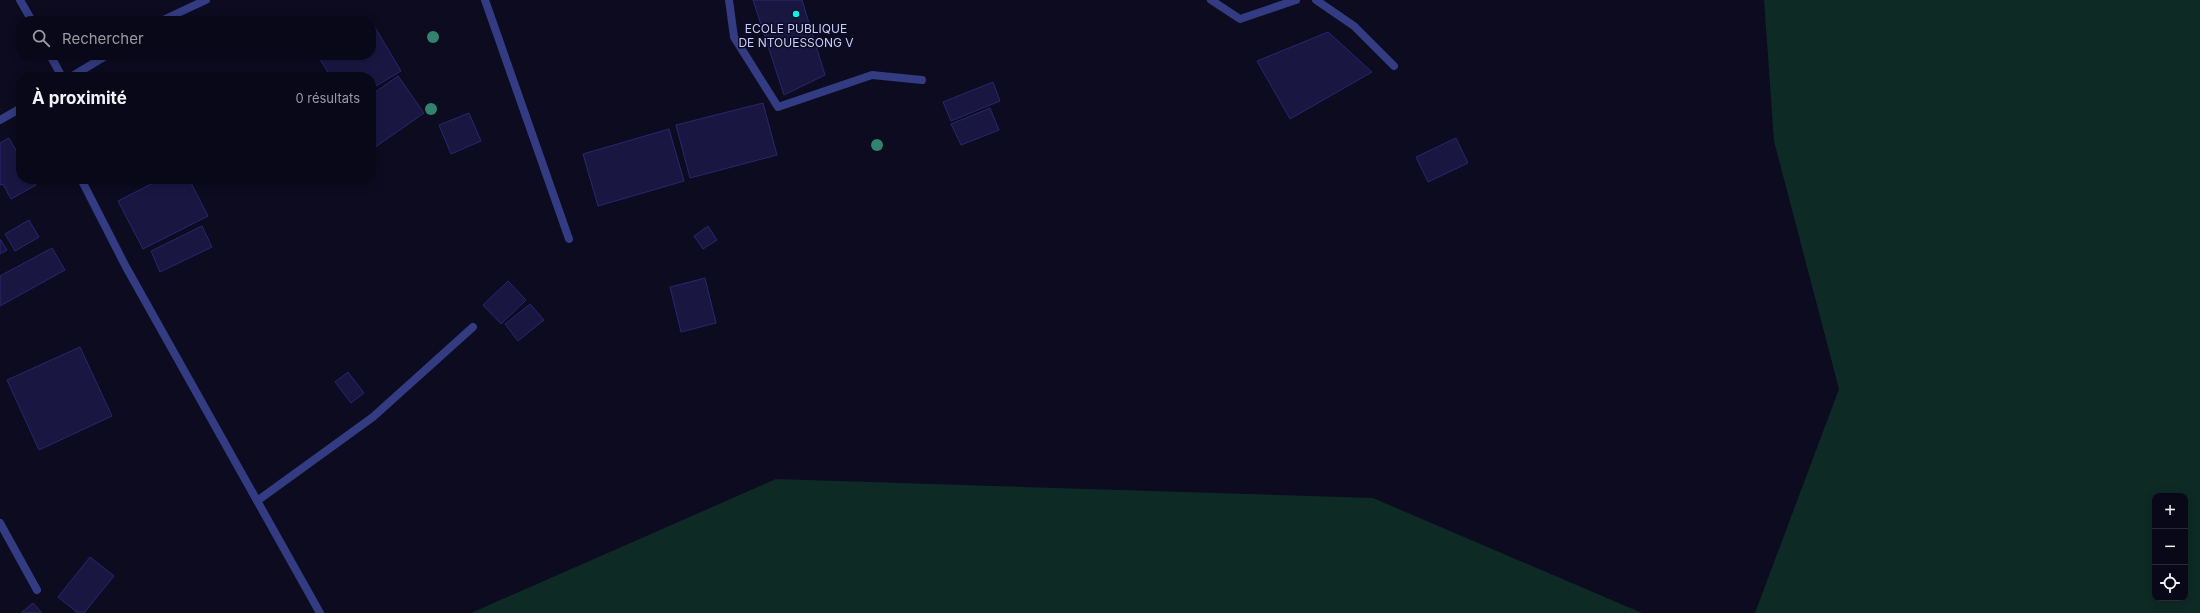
<!DOCTYPE html>
<html lang="fr">
<head>
<meta charset="utf-8">
<style>
	body { margin:0; font-family:Inter,sans-serif; background:#121121; color:#f1f3f6 }
	.controls { position:absolute; right:12px; bottom:12px; display:grid; overflow:hidden; border-radius:8px; box-shadow:0 2px 10px #0003 }
	.controls button { width:36px; height:36px; display:grid; place-items:center; padding:0; border:0; border-bottom:1px solid #292937; background:#090818; color:#f1f3f6; font:20px sans-serif }
	.list { margin:0; padding:0; list-style:none }
	h2 { display:flex; justify-content:space-between; align-items:center; height:52px; margin:0; padding:0 16px; font-size:17px }
	h2 small { font-size:13px; font-weight:400; color:#999aa2 }
	.icon { flex:none; width:22px; height:22px; fill:none; stroke:currentColor; stroke-width:2; stroke-linecap:round; stroke-linejoin:round }
	.map { position:relative; flex:none; width:2200px; height:613px; overflow:hidden }
	.search { position:absolute; background:#090818; box-shadow:0 2px 10px #0003; left:16px; top:16px; width:360px; height:44px; display:flex; align-items:center; gap:10px; box-sizing:border-box; padding:0 14px; border-radius:16px; color:#999aa2; font-size:15px }
	.panel { position:absolute; background:#090818; box-shadow:0 2px 10px #0003; left:16px; top:72px; width:360px; height:112px; border-radius:16px }
	.map>svg:first-child { display:block }
	.green { fill:#0e2a25; fill-rule:evenodd }
	.building { fill:#191642; stroke:#2a2670 }
	.lines { fill:none; stroke-linecap:round; stroke-linejoin:round }
	.minor { stroke:#333b82; stroke-width:8 }
	.tree { fill:#31836c }
	.poi-dot { fill:#00f5eb; stroke:#0c0b20; stroke-width:1.5 }
	.labels { text-anchor:middle; dominant-baseline:central; stroke-width:3; stroke-linejoin:round; paint-order:stroke }
	.poi-label { font-size:12px; fill:#caccff; stroke:#0c0b20 }
</style>
</head>
<body>
<div class="map">
<svg width="2200" height="613" viewBox="0 0 2200 613">
	<rect width="100%" height="100%" fill="#0c0b20"/>
	<!-- green -->
	<path class="green" d="M1764,0H2200V613H1755L1839,389L1774,141ZM2155,496H2185V598H2155Z
		M776,479L1373,498L1642,613H471Z"/>
	<!-- building -->
	<path class="building" d="M753,0H802L825,75L784,95Z
		M373,24L401,71L371,89V77H331L318,56L371,55V25Z
		M1328,32L1372,72L1290,119L1257,61Z
		M398,76L424,113L374,148L371,144V95Z
		M993,82L1000,101L951,121L943,102Z
		M763,103L777,155L690,178L676,125Z
		M990,108L999,130L961,145L951,124Z
		M469,113L481,141L451,154L439,125Z
		M669,129L684,181L598,206L583,154Z
		M9,138L21,159V179H32L36,185L11,199L3,184L0,185V143Z
		M1456,138L1468,163L1428,182L1416,157Z
		M161,179H189L208,216L143,249L118,201Z
		M29,220L39,237L15,251L5,234Z
		M202,226L212,247L160,272L151,251Z
		M708,226L717,240L703,249L694,236Z
		M0,239L7,250L0,254Z
		M52,248L65,270L0,306V276Z
		M705,278L716,323L681,332L670,287Z
		M508,281L526,300L501,324L483,305Z
		M530,304L544,320L518,341L505,324Z
		M80,347L112,416L39,450L7,380Z
		M348,372L364,393L351,403L335,382Z
		M90,557L114,576L84,613H78L58,597Z
		M33,603L42,613H21Z"/>
	<g class="lines">
		<!-- minor -->
		<path class="minor" d="M20,0L32,21
			M485,0L569,239
			M729,0L734,37L778,107L872,75L922,80
			M1211,0L1240,19L1296,0
			M1316,0L1354,26L1394,66
			M161,21L206,0
			M50,55L62,77
			M71,77L107,55
			M0,120L21,108
			M81,179L126,267L320,613
			M257,501L373,417L473,327
			M0,523L37,590"/>
	</g>
	<!-- trees -->
	<g class="tree">
		<circle cx="433" cy="37" r="6"/>
		<circle cx="431" cy="109" r="6"/>
		<circle cx="877" cy="145" r="6"/>
	</g>
	<!-- markers -->
	<circle class="poi-dot" cx="796" cy="14" r="4"/>
	<g class="labels">
		<!-- poi labels -->
		<g class="poi-label">
			<text x="796" y="28">ECOLE PUBLIQUE<tspan x="796" dy="14">DE NTOUESSONG V</tspan></text>
		</g>
	</g>
</svg>
<div class="controls">
<button>+</button>
<button>−</button>
<button><svg class="icon" aria-label="locate" viewBox="0 0 24 24"><circle cx="12" cy="12" r="6"/><path d="M12 2v4M12 18v4M2 12h4M18 12h4"/></svg></button>
</div>
<div class="search"><svg class="icon" aria-label="search" viewBox="0 0 24 24"><circle cx="10" cy="10" r="6"/><path d="M15 15l6 6"/></svg>Rechercher</div>
<section class="panel">
<h2>À proximité<small>0 résultats</small></h2>
<ul class="list">
</ul>
</section>
</div>
</body>
</html>
